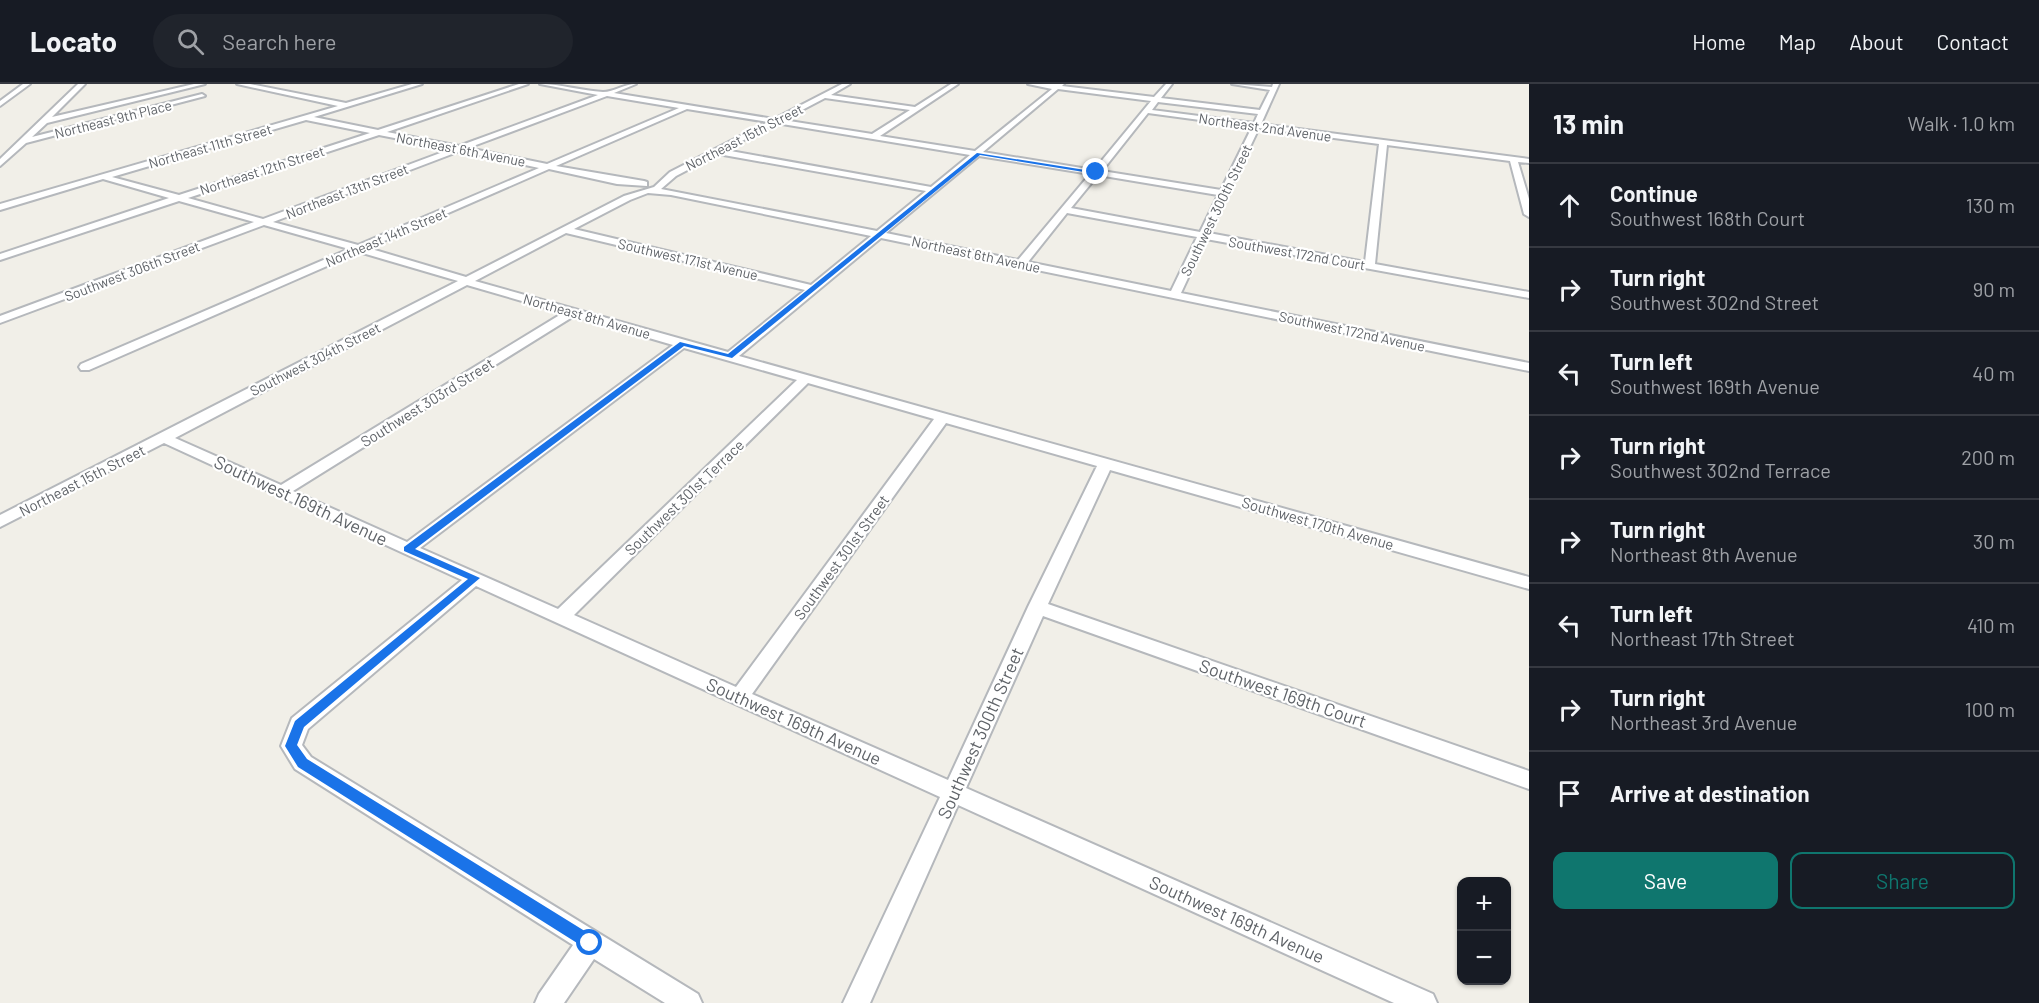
<!DOCTYPE html>
<html lang="en">
<head>
<meta charset="utf-8">
<style>
	body { margin:0; font-family:Barlow,sans-serif; background:#20242c; color:#f1f3f6 }
	.controls { position:absolute; right:18px; bottom:18px; display:grid; overflow:hidden; border-radius:12px; box-shadow:0 2px 4px #0004 }
	.controls button { width:54px; height:54px; display:grid; place-items:center; padding:0; border:0; border-bottom:2px solid #363941; background:#171b24; color:#f1f3f6; font:30px sans-serif }
	.stop { position:absolute; width:18px; height:18px; margin:-14px; border:4px solid #1a73e8; border-radius:50%; background:#fff }
	.stop.end { background:#1a73e8; border-color:#fff; box-shadow:0 2px 6px #0008 }
	.list { margin:0; padding:0; list-style:none }
	h2 { display:flex; justify-content:space-between; align-items:center; height:78px; margin:0; padding:0 24px; font-size:26px }
	h2 small { font-size:20px; font-weight:400; color:#9ea1a6 }
	.list li { display:grid; grid-template-columns:39px 1fr auto; gap:18px; align-items:center; box-sizing:border-box; height:84px; padding:0 24px; border-top:2px solid #363941 }
	.list b { display:block; font-size:22px; white-space:nowrap }
	.list p { margin:0; font-size:20px; white-space:nowrap; color:#9ea1a6 }
	.list em { font-size:20px; font-style:normal; color:#9ea1a6 }
	.actions { display:flex; gap:12px; padding:18px 24px }
	.actions a { flex:1; padding:14px 0; border:2px solid #0f766e; border-radius:12px; text-align:center; font-size:21px; color:#0f766e }
	.actions .main { background:#0f766e; color:#fff }
	.icon { flex:none; width:33px; height:33px; fill:none; stroke:currentColor; stroke-width:2; stroke-linecap:round; stroke-linejoin:round }
	.map { position:relative; flex:none; width:1529px; height:919px; overflow:hidden }
	header { display:flex; align-items:center; gap:36px; box-sizing:border-box; height:84px; padding:0 30px; background:#171b24; border-bottom:2px solid #363941 }
	header strong { font-size:28px }
	nav { display:flex; gap:33px; margin-inline-start:auto; font-size:21px }
	.search { width:420px; height:54px; background:#20242c; display:flex; align-items:center; gap:15px; box-sizing:border-box; padding:0 21px; border-radius:33px; color:#9ea1a6; font-size:22px }
	main { display:flex }
	aside { flex:1; background:#171b24 }
	.map>svg:first-child { display:block }
	.lines { fill:none; stroke-linecap:round; stroke-linejoin:round }
	.minor-casing { stroke:#b5b8bc; stroke-width:4 }
	.minor { fill:#fff; fill-rule:evenodd }
	.route { fill:#1a73e8 }
	.labels { text-anchor:middle; dominant-baseline:central; stroke-width:4.5; stroke-linejoin:round; paint-order:stroke }
	.far-street-label { font-size:14px; fill:#5f6368; stroke:#fff }
	.street-label { font-size:15px; fill:#5f6368; stroke:#fff }
	.near-street-label { font-size:18px; fill:#5f6368; stroke:#fff }
</style>
</head>
<body>
<header>
<strong>Locato</strong>
<div class="search"><svg class="icon" aria-label="search" viewBox="0 0 24 24"><circle cx="10" cy="10" r="6"/><path d="M15 15l6 6"/></svg>Search here</div>
<nav><a>Home</a><a>Map</a><a>About</a><a>Contact</a></nav>
</header>
<main>
<div class="map">
<svg width="1529" height="919" viewBox="0 0 1529 919">
	<rect width="100%" height="100%" fill="#f1efe8"/>
	<g class="lines">
		<defs>
			<path id="minor" d="M23,0H30L0,22V17Z
				M78,0H85L52,33L194,0H205L47,39L32,53L202,10L205,12L26,59L0,82V75Z
				M237,0H250L346,19L412,0H422L314,33L378,46L519,0H528L387,48L459,62L598,11L540,0C561,0 582,7 603,8C614,8 624,0 636,0L614,9L774,35L842,0H850L831,11L915,23L951,0H958L880,52L975,67L1052,5L1028,0H1064L1062,2L1154,13L1166,0H1172L1161,14L1260,26L1270,6L1232,0L1272,3L1273,0H1279L1261,40L1529,75V79L1518,78L1529,115V133L1524,130L1510,77L1387,61L1375,180L1529,208V214L1206,155L1181,209L1529,279V287L881,154L739,272L1529,493V505L1110,386L1048,520L1529,687V705L1043,532L966,704L1433,910L1437,919H1394L958,721L870,919H843L940,713L476,502L308,645L302,661L311,673L698,910L702,919H665L594,875L564,919H535L539,910L573,861L295,685L281,662L292,634L462,496L164,359L0,443V431L458,197L359,168L89,286H81L79,283L81,280L349,165L264,141L0,239V232L254,138L179,117L0,176V170L169,114L103,95L0,126V120L338,22ZM1058,5L1151,17L1094,86L983,68ZM607,12L679,24L547,80L468,64ZM825,14L910,26L872,50L783,36ZM1158,18L1258,30L1254,39L1152,26ZM687,25L768,38L670,88L654,103L624,112L466,193L368,164L549,85L617,100L647,102V98L644,97L556,82ZM1148,29L1252,43L1221,106L1102,87ZM306,36L370,49L179,111L112,93ZM776,39L970,71L931,103L725,66ZM1259,44L1379,60L1365,178L1209,149ZM379,51L451,65L263,135L188,114ZM460,67L539,84L358,161L273,138ZM718,70L926,107L877,147L661,105L676,92ZM979,72L1090,90L1018,176L886,149ZM1098,91L1218,111L1200,148L1071,124ZM648,109L671,111L871,152L811,201L574,145L630,116ZM1067,129L1197,153L1171,207L1028,178ZM566,149L805,206L728,268L475,197ZM467,201L563,229L281,401L175,354ZM574,232L673,261L407,458L293,407ZM684,264L797,296L558,525L420,464ZM808,299L934,335L736,603L574,531ZM946,339L1097,382L1028,523L948,696L752,610Z"/>
		</defs>
		<!-- minor casing -->
		<use href="#minor" class="minor-casing"/>
		<!-- minor -->
		<use href="#minor" class="minor"/>
	</g>
	<!-- route -->
	<path class="route" d="M977,69L1098,88L1096,90L980,71L732,274L684,262L415,465L480,494L304,643L297,661L307,675L596,854L598,859L596,864L590,866L585,864L298,683L285,662L295,637L468,495L404,467V463L680,258L728,270Z"/>
	<g class="labels">
		<!-- far-street labels -->
		<g class="far-street-label">
			<text transform="translate(113 35) rotate(-14)">Northeast 9th Place</text>
			<text transform="translate(1265 43) rotate(8)">Northeast 2nd Avenue</text>
			<text transform="translate(744 53) rotate(-27)">Northeast 15th Street</text>
			<text transform="translate(210 62) rotate(-16)">Northeast 11th Street</text>
			<text transform="translate(461 65) rotate(11)">Northeast 6th Avenue</text>
			<text transform="translate(262 86) rotate(-18)">Northeast 12th Street</text>
			<text transform="translate(347 107) rotate(-21)">Northeast 13th Street</text>
			<text transform="translate(1216 126) rotate(-64)">Southwest 300th Street</text>
			<text transform="translate(386 153) rotate(-23)">Northeast 14th Street</text>
			<text transform="translate(1297 169) rotate(10)">Southwest 172nd Court</text>
			<text transform="translate(976 170) rotate(12)">Northeast 6th Avenue</text>
			<text transform="translate(688 175) rotate(13)">Southwest 171st Avenue</text>
			<text transform="translate(132 187) rotate(-21)">Southwest 306th Street</text>
			<text transform="translate(587 232) rotate(16)">Northeast 8th Avenue</text>
			<text transform="translate(1352 247) rotate(12)">Southwest 172nd Avenue</text>
			<text transform="translate(315 275) rotate(-27)">Southwest 304th Street</text>
		</g>
		<!-- street labels -->
		<g class="street-label">
			<text transform="translate(427 318) rotate(-32)">Southwest 303rd Street</text>
			<text transform="translate(82 396) rotate(-27)">Northeast 15th Street</text>
			<text transform="translate(684 413) rotate(-44)">Southwest 301st Terrace</text>
			<text transform="translate(1318 439) rotate(16)">Southwest 170th Avenue</text>
			<text transform="translate(841 473) rotate(-54)">Southwest 301st Street</text>
		</g>
		<!-- near-street labels -->
		<g class="near-street-label">
			<text transform="translate(301 416) rotate(25)">Southwest 169th Avenue</text>
			<text transform="translate(1283 609) rotate(19)">Southwest 169th Court</text>
			<text transform="translate(794 637) rotate(24)">Southwest 169th Avenue</text>
			<text transform="translate(980 649) rotate(-66)">Southwest 300th Street</text>
			<text transform="translate(1237 835) rotate(24)">Southwest 169th Avenue</text>
		</g>
	</g>
</svg>
<div class="controls">
<button>+</button>
<button>−</button>
</div>
<div class="stop" style="left:590px;top:859px"></div>
<div class="stop end" style="left:1096px;top:88px"></div>
</div>
<aside>
<h2>13 min<small>Walk · 1.0 km</small></h2>
<ul class="list">
<li><svg class="icon" aria-label="ahead" viewBox="0 0 24 24"><path d="M12 20V5M6 11l6-6 6 6"/></svg><div><b>Continue</b><p>Southwest 168th Court</p></div><em>130 m</em></li>
<li><svg class="icon" aria-label="right" viewBox="0 0 24 24"><path d="M7 20v-9h11M14 6l5 5-5 5"/></svg><div><b>Turn right</b><p>Southwest 302nd Street</p></div><em>90 m</em></li>
<li><svg class="icon" aria-label="left" viewBox="0 0 24 24"><path d="M17 20v-9H6M10 6l-5 5 5 5"/></svg><div><b>Turn left</b><p>Southwest 169th Avenue</p></div><em>40 m</em></li>
<li><svg class="icon" aria-label="right" viewBox="0 0 24 24"><path d="M7 20v-9h11M14 6l5 5-5 5"/></svg><div><b>Turn right</b><p>Southwest 302nd Terrace</p></div><em>200 m</em></li>
<li><svg class="icon" aria-label="right" viewBox="0 0 24 24"><path d="M7 20v-9h11M14 6l5 5-5 5"/></svg><div><b>Turn right</b><p>Northeast 8th Avenue</p></div><em>30 m</em></li>
<li><svg class="icon" aria-label="left" viewBox="0 0 24 24"><path d="M17 20v-9H6M10 6l-5 5 5 5"/></svg><div><b>Turn left</b><p>Northeast 17th Street</p></div><em>410 m</em></li>
<li><svg class="icon" aria-label="right" viewBox="0 0 24 24"><path d="M7 20v-9h11M14 6l5 5-5 5"/></svg><div><b>Turn right</b><p>Northeast 3rd Avenue</p></div><em>100 m</em></li>
<li><svg class="icon" aria-label="arrive" viewBox="0 0 24 24"><path d="M6 21V4h12l-3 4 3 4H6"/></svg><div><b>Arrive at destination</b></div></li>
</ul>
<div class="actions"><a class="main">Save</a><a>Share</a></div>
</aside>
</main>
</body>
</html>
